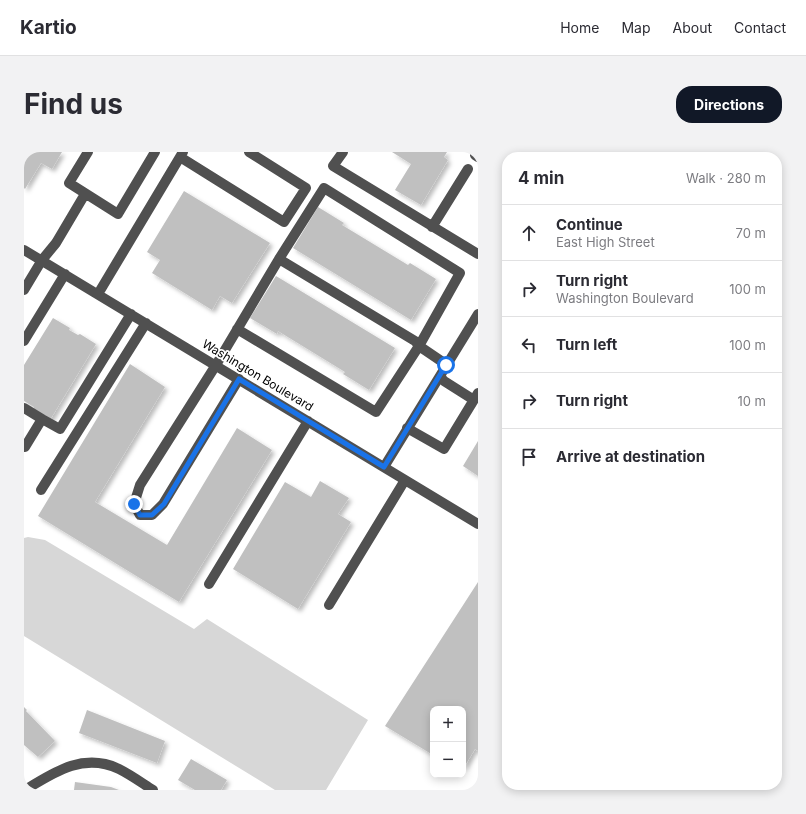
<!DOCTYPE html>
<html lang="en">
<head>
<meta charset="utf-8">
<style>
	body { margin:0; font-family:Inter,sans-serif; background:#f2f2f3; color:#2b2b33 }
	.controls { position:absolute; right:12px; bottom:12px; display:grid; overflow:hidden; border-radius:8px; box-shadow:0 2px 10px #0003 }
	.controls button { width:36px; height:36px; display:grid; place-items:center; padding:0; border:0; border-bottom:1px solid #e1e1e2; background:#fff; color:#2b2b33; font:20px sans-serif }
	.stop { position:absolute; width:12px; height:12px; margin:-9px; border:3px solid #1a73e8; border-radius:50%; background:#fff }
	.stop.end { background:#1a73e8; border-color:#fff; box-shadow:0 1px 4px #0008 }
	.list { margin:0; padding:0; list-style:none }
	h2 { display:flex; justify-content:space-between; align-items:center; height:52px; margin:0; padding:0 16px; font-size:17px }
	h2 small { font-size:13px; font-weight:400; color:#7c7c81 }
	.list li { display:grid; grid-template-columns:26px 1fr auto; gap:12px; align-items:center; box-sizing:border-box; height:56px; padding:0 16px; border-top:1px solid #e1e1e2 }
	.list b { display:block; font-size:15px; white-space:nowrap }
	.list p { margin:0; font-size:13px; white-space:nowrap; color:#7c7c81 }
	.list em { font-size:13px; font-style:normal; color:#7c7c81 }
	.icon { flex:none; width:22px; height:22px; fill:none; stroke:currentColor; stroke-width:2; stroke-linecap:round; stroke-linejoin:round }
	.map { position:relative; flex:none; width:454px; height:638px; overflow:hidden; border-radius:16px }
	header { display:flex; align-items:center; gap:24px; box-sizing:border-box; height:56px; padding:0 20px; background:#fff; border-bottom:1px solid #e1e1e2 }
	header strong { font-size:19px }
	nav { display:flex; gap:22px; margin-inline-start:auto; font-size:14px }
	.intro { display:flex; align-items:center; justify-content:space-between; box-sizing:border-box; height:96px; padding:0 24px }
	h1 { margin:0; font-size:28px }
	.button { padding:10px 18px; border-radius:16px; background:#111827; color:#fff; font-size:14px; font-weight:700 }
	main { display:flex; gap:24px; padding:0 24px }
	aside { flex:1; background:#fff; border-radius:16px; box-shadow:0 2px 10px #0003 }
	.map>svg:first-child { display:block }
	.green { fill:#d7d7d7 }
	.building { fill:#c0c0c0; filter:url(#shadow) }
	.lines { fill:none; stroke-linecap:round; stroke-linejoin:round }
	.minor { stroke:#505050; stroke-width:10 }
	.route { stroke:#1a73e8; stroke-width:5 }
	.labels { text-anchor:middle; dominant-baseline:central; stroke-width:3.5; stroke-linejoin:round; paint-order:stroke }
	.street-label { font-size:12px; fill:#000; stroke:#fff }
</style>
</head>
<body>
<header>
<strong>Kartio</strong>
<nav><a>Home</a><a>Map</a><a>About</a><a>Contact</a></nav>
</header>
<div class="intro"><h1>Find us</h1><a class="button">Directions</a></div>
<main>
<div class="map">
<svg width="454" height="638" viewBox="0 0 454 638">
	<defs>
		<filter id="shadow"><feDropShadow dx="3" dy="3" stdDeviation="2" flood-color="#0004"/></filter>
	</defs>
	<rect width="100%" height="100%" fill="#fff"/>
	<!-- green -->
	<path class="green" d="M4,385L21,388L170,477L183,467L344,568L302,638H251L0,484V386Z"/>
	<!-- building -->
	<path class="building" d="M0,0H38L28,17L17,11L1,37L0,36Z
		M368,0H423L420,5L424,8L397,53L371,38L387,12Z
		M160,39L246,91L208,151L196,144L188,158L128,121L136,108L123,100Z
		M294,55L320,71L318,73L384,113L386,111L412,127L387,168L269,96Z
		M252,124L371,196L345,238L319,222L321,220L254,179L253,182L226,166Z
		M29,166L46,176L45,178L54,183L56,182L72,192L26,268L9,257L10,255L0,249V213Z
		M106,212L141,235L71,350L143,393L213,276L248,298L155,450L14,364Z
		M454,289V324L439,314Z
		M296,329L325,346L314,362L327,370L274,457L209,417L261,330L287,345Z
		M454,430V599L451,597L439,617V557H409V603L361,574Z
		M0,555L3,558L2,559L31,589L14,605L0,593Z
		M63,558L141,589L133,611L55,581Z
		M167,607L203,628L197,638H171L154,628Z
		M51,630L87,635L95,638H50Z"/>
	<g class="lines">
		<!-- minor -->
		<path class="minor" d="M64,0L45,31L94,62L131,0
			M319,0L309,14L454,102
			M451,3L454,5
			M156,5L260,70L282,36L225,0
			M408,75L444,17
			M0,98L454,372
			M0,138L18,108L32,91L61,42
			M74,142L159,0
			M213,177L352,260L395,194L436,121L300,36L255,107
			M0,189L41,122
			M416,224L420,229L450,248
			M215,227L139,352L128,363H116L110,352L116,333L192,213L255,107L391,189L395,194L423,213
			M0,256L18,267L1,295L0,294
			M18,267L36,277L107,162
			M383,276L420,297L454,241
			M360,315L454,162
			M17,338L122,171
			M185,432L284,269
			M305,453L381,328
			M1,638C30,620 60,600 95,617C107,623 118,631 129,638"/>
	</g>
	<g class="lines">
		<!-- route -->
		<path class="route" d="M110,352L116,363H128L140,352L215,227L360,315L422,213"/>
	</g>
	<g class="labels">
		<!-- street labels -->
		<g class="street-label">
			<text transform="translate(234 223) rotate(31)">Washington Boulevard</text>
		</g>
	</g>
</svg>
<div class="controls">
<button>+</button>
<button>−</button>
</div>
<div class="stop" style="left:422px;top:213px"></div>
<div class="stop end" style="left:110px;top:352px"></div>
</div>
<aside>
<h2>4 min<small>Walk · 280 m</small></h2>
<ul class="list">
<li><svg class="icon" aria-label="ahead" viewBox="0 0 24 24"><path d="M12 20V5M6 11l6-6 6 6"/></svg><div><b>Continue</b><p>East High Street</p></div><em>70 m</em></li>
<li><svg class="icon" aria-label="right" viewBox="0 0 24 24"><path d="M7 20v-9h11M14 6l5 5-5 5"/></svg><div><b>Turn right</b><p>Washington Boulevard</p></div><em>100 m</em></li>
<li><svg class="icon" aria-label="left" viewBox="0 0 24 24"><path d="M17 20v-9H6M10 6l-5 5 5 5"/></svg><div><b>Turn left</b></div><em>100 m</em></li>
<li><svg class="icon" aria-label="right" viewBox="0 0 24 24"><path d="M7 20v-9h11M14 6l5 5-5 5"/></svg><div><b>Turn right</b></div><em>10 m</em></li>
<li><svg class="icon" aria-label="arrive" viewBox="0 0 24 24"><path d="M6 21V4h12l-3 4 3 4H6"/></svg><div><b>Arrive at destination</b></div></li>
</ul>
</aside>
</main>
</body>
</html>
